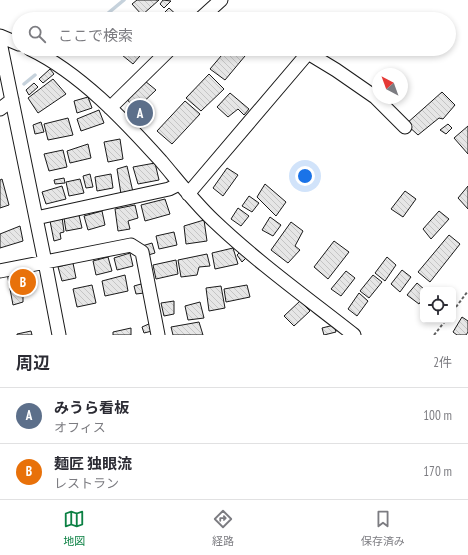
<!DOCTYPE html>
<html lang="ja">
<head>
<meta charset="utf-8">
<style>
	body { margin:0; font-family:"PT Sans Narrow","Noto Sans JP",sans-serif; background:#f2f2f3; color:#2b2b33 }
	.controls { position:absolute; right:12px; bottom:12px; display:grid; overflow:hidden; border-radius:6px; box-shadow:0 2px 6px #0003 }
	.controls button { width:36px; height:36px; display:grid; place-items:center; padding:0; border:0; border-bottom:1px solid #e1e1e2; background:#fff; color:#2b2b33; font:20px sans-serif }
	.compass { position:absolute; left:372px; top:68px; width:36px; height:36px; border-radius:50%; background:#fff; box-shadow:0 2px 6px #0003; rotate:319deg }
	.you { position:absolute; left:305px; top:176px; width:14px; height:14px; margin:-10px; border:3px solid #fff; border-radius:50%; background:#1a73e8; box-shadow:0 0 0 6px #1a73e833 }
	.badge { display:grid; place-items:center; width:26px; height:26px; border-radius:50%; background:#0b8043; color:#fff; font-size:13px; font-weight:700 }
	.pin { position:absolute; translate:-50% -50%; border:2px solid #fff; box-shadow:0 1px 4px #0006 }
	.list { margin:0; padding:0; list-style:none }
	h2 { display:flex; justify-content:space-between; align-items:center; height:52px; margin:0; padding:0 16px; font-size:17px }
	h2 small { font-size:13px; font-weight:400; color:#7c7c81 }
	.list li { display:grid; grid-template-columns:26px 1fr auto; gap:12px; align-items:center; box-sizing:border-box; height:56px; padding:0 16px; border-top:1px solid #e1e1e2 }
	.list b { display:block; font-size:15px; white-space:nowrap }
	.list p { margin:0; font-size:13px; white-space:nowrap; color:#7c7c81 }
	.list em { font-size:13px; font-style:normal; color:#7c7c81 }
	.icon { flex:none; width:22px; height:22px; fill:none; stroke:currentColor; stroke-width:2; stroke-linecap:round; stroke-linejoin:round }
	.map { position:relative; flex:none; width:468px; height:335px; overflow:hidden }
	.search { position:absolute; background:#fff; box-shadow:0 2px 6px #0003; left:12px; right:12px; top:12px; height:44px; display:flex; align-items:center; gap:10px; box-sizing:border-box; padding:0 14px; border-radius:22px; color:#7c7c81; font-size:15px }
	.sheet { height:164px; background:#fff }
	nav { display:flex; justify-content:space-around; align-items:center; box-sizing:border-box; height:56px; border-top:1px solid #e1e1e2; background:#fff; font-size:11px; color:#7c7c81 }
	nav a { display:grid; justify-items:center; gap:2px }
	nav .on { color:#0b8043 }
	.map>svg:first-child { display:block }
	.lines { fill:none; stroke-linecap:round; stroke-linejoin:round }
	.stream { stroke:#c6d2dc; stroke-width:3.5 }
	.building { fill:url(#building-back-hatch); stroke:#1a1a1a }
	.minor-casing { stroke:#1a1a1a; stroke-width:15 }
	.path { stroke:#5f5f5f; stroke-width:2; stroke-dasharray:3 2; stroke-linecap:butt }
	.minor { stroke:#fff; stroke-width:13 }
</style>
</head>
<body>
<div class="map">
<svg width="468" height="335" viewBox="0 0 468 335">
	<defs>
		<pattern id="building-back-hatch" width="6" height="6" patternUnits="userSpaceOnUse"><rect width="6" height="6" fill="#e6e6e6"/><path d="M-1 5l2 2M0 0l6 6M5-1l2 2" fill="none" stroke="#c5c5c5"/></pattern>
	</defs>
	<rect width="100%" height="100%" fill="#fff"/>
	<g class="lines">
		<!-- stream -->
		<path class="stream" d="M101,19L124,0
			M63,51L65,49
			M24,84L35,75"/>
	</g>
	<!-- building -->
	<path class="building" d="M137,0H159L142,15L132,4Z
		M163,0L171,1L164,8L160,4Z
		M169,8L179,17L177,19H158Z
		M127,49H143L145,50L133,64L122,55Z
		M227,49H235L245,56L225,80L210,69Z
		M50,69L54,74L43,83L39,79Z
		M209,74L224,89L201,111L186,98Z
		M53,79L66,94L38,113L28,98Z
		M145,81L156,90L135,110L127,99Z
		M34,83L38,87L29,95L26,90Z
		M442,92L455,105L443,119L439,118L418,135L406,124Z
		M230,93L249,109L244,115L238,109L228,117L217,107Z
		M88,97L92,108L77,113L74,101Z
		M185,101L200,114L172,144L157,131Z
		M99,110L104,123L81,131L77,119Z
		M68,118L73,135L48,140L44,124Z
		M41,122L44,132L35,134L33,125Z
		M448,124L452,128L446,134L440,130Z
		M468,126V154L454,138Z
		M120,139L123,159L108,162L104,142Z
		M88,144L91,158L70,163L67,151Z
		M63,150L67,167L49,171L44,154Z
		M155,163L159,180L138,184L133,167Z
		M127,166L133,192L121,194L117,169Z
		M227,168L238,175L223,196L213,188Z
		M90,174L93,187L86,188L83,176Z
		M111,174L113,188L97,191L95,177Z
		M64,178L65,183L55,184L54,180Z
		M2,179L9,205L0,208V180Z
		M80,179L84,193L69,196L66,182Z
		M265,184L286,202L276,216L257,197Z
		M62,186L66,199L46,204L42,192Z
		M468,186V209L458,198Z
		M405,191L416,199L403,217L391,209Z
		M249,196L259,203L252,212L242,206Z
		M165,199L170,214L145,221L141,205Z
		M135,205L138,218L128,221L130,229L118,231L115,209Z
		M238,208L249,216L241,226L231,219Z
		M102,211L105,225L88,230L84,216Z
		M439,211L449,219L431,239L423,229Z
		M79,215L82,228L66,231L64,218Z
		M62,217L64,232L60,233L61,239L54,241L50,221Z
		M270,217L281,225L273,236L262,230Z
		M204,220L207,241L186,244L184,226Z
		M291,222L303,231L295,246L300,250L288,263L271,250Z
		M20,226L23,241L0,248V234Z
		M174,232L177,245L159,249L156,236Z
		M449,235L460,244L430,282L418,272Z
		M334,241L349,252L328,279L314,267Z
		M152,243L155,253L145,256L142,246Z
		M233,248L238,264L215,269L212,253Z
		M241,251L247,257L242,262L237,255Z
		M130,253L133,266L117,270L114,258Z
		M207,254L210,266L199,267L197,275L181,277L178,260Z
		M108,257L112,271L96,275L93,261Z
		M387,257L396,265L385,281L375,273Z
		M176,260L178,274L156,279L153,265Z
		M73,263L76,278L62,281L58,267Z
		M25,269L30,283L23,287V302L13,305L7,273Z
		M402,270L411,277L400,292L391,284Z
		M346,271L355,278L341,296L331,289Z
		M125,275L128,291L105,296L102,281Z
		M373,275L382,282L369,298L360,291Z
		M417,283L425,290H423V298L419,304L407,295Z
		M141,284L144,293L136,294L134,286Z
		M92,285L96,303L77,307L73,289Z
		M247,285L250,297L226,302L224,289Z
		M221,286L225,308L209,311L206,288Z
		M359,293L368,301L357,316L348,309Z
		M174,301V314L164,316L161,303Z
		M300,301L310,311L294,326L284,316Z
		M200,302L204,318L188,320L185,306Z
		M462,317L468,321V332L466,335H457L453,332Z
		M199,322L203,335H173L171,327Z
		M151,323L152,331L144,333L142,327Z
		M334,325L336,332L324,335L322,328Z
		M131,328V335H113V332Z
		M31,331L32,335H17V334Z"/>
	<g class="lines">
		<defs>
			<path id="minor" d="M200,19L221,0
				M0,36L19,44
				M0,42L45,262L59,335
				M30,49C80,73 124,120 161,161C178,181 194,202 213,220C257,262 307,298 354,335
				M110,108L170,49
				M0,109L12,100
				M188,194L308,53L336,70L375,97L405,127
				M36,218L169,189L179,184
				M0,271L131,245L142,252L158,335"/>
		</defs>
		<!-- minor casing -->
		<use href="#minor" class="minor-casing"/>
		<!-- path -->
		<path class="path" d="M453,311L468,291
			M434,335L446,320"/>
		<!-- minor -->
		<use href="#minor" class="minor"/>
	</g>
</svg>
<div class="controls">
<button><svg class="icon" aria-label="locate" viewBox="0 0 24 24"><circle cx="12" cy="12" r="6"/><path d="M12 2v4M12 18v4M2 12h4M18 12h4"/></svg></button>
</div>
<svg class="compass" viewBox="-18 -18 36 36"><path d="M0-13l5 13h-10z" fill="#e53935"/><path d="M0 13l5-13h-10z" fill="#7c7c81"/></svg>
<div class="you"></div>
<div class="pin badge" style="left:140px;top:113px;background:#5c6f8a">A</div>
<div class="pin badge" style="left:23px;top:282px;background:#e8710a">B</div>
<div class="search"><svg class="icon" aria-label="search" viewBox="0 0 24 24"><circle cx="10" cy="10" r="6"/><path d="M15 15l6 6"/></svg>ここで検索</div>
</div>
<section class="sheet">
<h2>周辺<small>2件</small></h2>
<ul class="list">
<li><span class="badge" style="background:#5c6f8a">A</span><div><b>みうら看板</b><p>オフィス</p></div><em>100 m</em></li>
<li><span class="badge" style="background:#e8710a">B</span><div><b>麺匠 独眼流</b><p>レストラン</p></div><em>170 m</em></li>
</ul>
</section>
<nav>
<a class="on"><svg class="icon" aria-label="map" viewBox="0 0 24 24"><path d="M3 6l6-2 6 2 6-2v14l-6 2-6-2-6 2zM9 4v14M15 6v14"/></svg>地図</a>
<a><svg class="icon" aria-label="directions" viewBox="0 0 24 24"><path d="M12 3l9 9-9 9-9-9zM9 14v-3h6M13 9l2 2-2 2"/></svg>経路</a>
<a><svg class="icon" aria-label="saved" viewBox="0 0 24 24"><path d="M7 4h10v16l-5-4-5 4z"/></svg>保存済み</a>
</nav>
</body>
</html>
